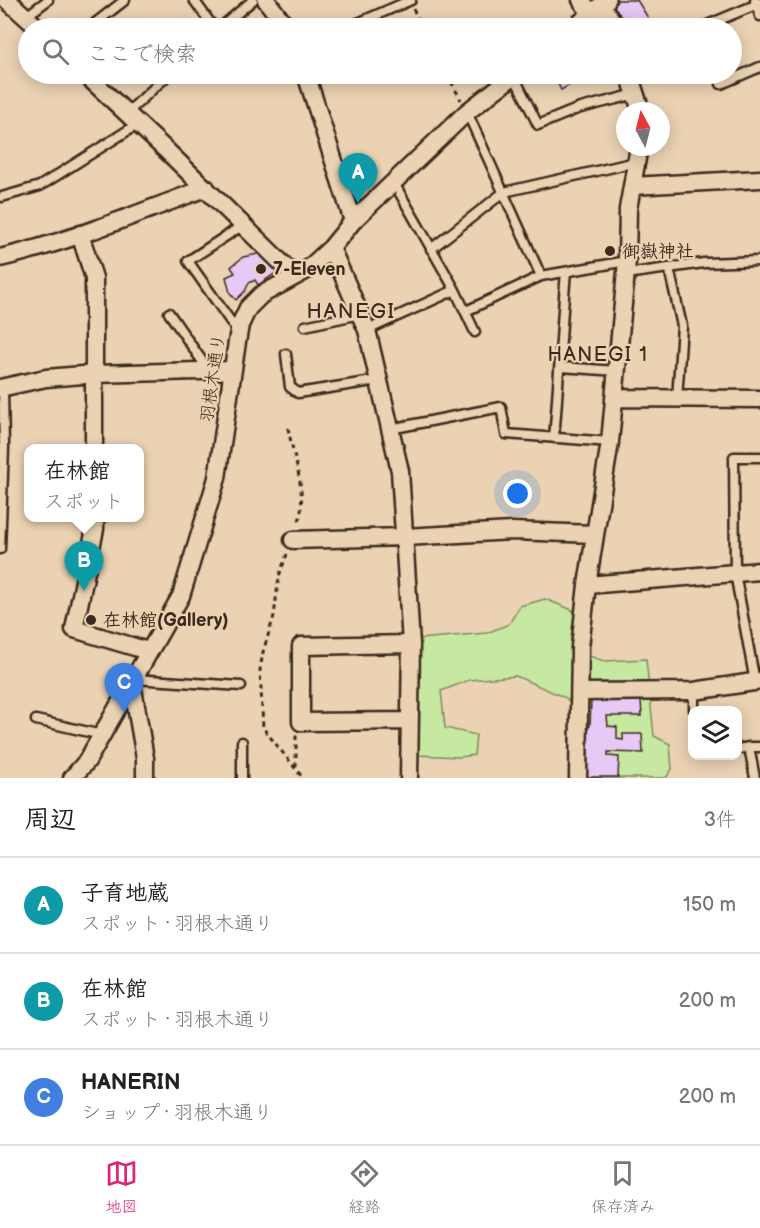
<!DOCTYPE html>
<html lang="ja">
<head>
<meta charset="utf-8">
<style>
	body { margin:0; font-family:"Balsamiq Sans","Klee One",sans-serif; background:#f2f2f2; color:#222 }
	.controls { position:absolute; right:18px; bottom:18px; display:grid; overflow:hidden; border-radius:12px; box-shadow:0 3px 15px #0003 }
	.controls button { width:54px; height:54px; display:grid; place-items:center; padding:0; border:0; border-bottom:2px solid #e0e0e0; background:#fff; color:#222; font:30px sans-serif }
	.compass { position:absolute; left:616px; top:102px; width:54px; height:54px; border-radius:50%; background:#fff; box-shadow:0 3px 15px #0003; rotate:353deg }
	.you { position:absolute; left:518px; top:494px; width:21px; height:21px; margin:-15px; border:4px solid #fff; border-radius:50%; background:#1a73e8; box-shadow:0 0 0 9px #1a73e833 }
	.badge { display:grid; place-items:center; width:39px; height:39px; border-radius:50%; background:#db2777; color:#fff; font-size:20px; font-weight:700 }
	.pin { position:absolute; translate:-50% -50px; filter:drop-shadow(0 2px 3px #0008) }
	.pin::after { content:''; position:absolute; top:32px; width:21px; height:18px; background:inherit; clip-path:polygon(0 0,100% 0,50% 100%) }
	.popup { position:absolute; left:24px; top:444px; width:120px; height:78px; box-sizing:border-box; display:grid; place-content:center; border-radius:12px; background:#fff; filter:drop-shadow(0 2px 4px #0005); font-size:20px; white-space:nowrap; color:#767676 }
	.popup b { font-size:22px; color:#222 }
	.popup::after { content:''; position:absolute; left:50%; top:100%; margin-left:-12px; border:12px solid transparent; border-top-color:#fff }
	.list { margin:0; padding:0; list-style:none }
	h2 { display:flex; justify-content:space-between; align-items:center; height:78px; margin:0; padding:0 24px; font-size:26px }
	h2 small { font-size:20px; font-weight:400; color:#767676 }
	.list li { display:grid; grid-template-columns:39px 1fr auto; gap:18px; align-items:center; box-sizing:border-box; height:96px; padding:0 24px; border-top:2px solid #e0e0e0 }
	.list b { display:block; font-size:22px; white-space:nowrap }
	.list p { margin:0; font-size:20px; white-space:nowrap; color:#767676 }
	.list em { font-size:20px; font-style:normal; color:#767676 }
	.icon { flex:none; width:33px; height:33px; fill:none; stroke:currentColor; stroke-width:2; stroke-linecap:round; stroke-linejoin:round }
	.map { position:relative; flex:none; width:760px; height:778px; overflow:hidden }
	.search { position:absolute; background:#fff; box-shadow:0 3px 15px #0003; left:18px; right:18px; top:18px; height:66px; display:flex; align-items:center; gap:15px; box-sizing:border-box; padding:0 21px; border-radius:33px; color:#767676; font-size:22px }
	.sheet { height:366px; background:#fff }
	nav { display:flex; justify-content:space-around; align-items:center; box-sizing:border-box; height:84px; border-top:2px solid #e0e0e0; background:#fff; font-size:16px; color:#767676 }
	nav a { display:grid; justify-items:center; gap:3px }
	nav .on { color:#db2777 }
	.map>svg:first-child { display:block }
	.green { fill:#c6e8a1; stroke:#808960; stroke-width:1.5 }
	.building { fill:#e8c8f5; stroke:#3b2a1e; stroke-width:1.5 }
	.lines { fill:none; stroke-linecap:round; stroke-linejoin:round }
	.service-casing { stroke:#3b2a1e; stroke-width:13 }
	.minor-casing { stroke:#3b2a1e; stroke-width:21 }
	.path { stroke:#3b2a1e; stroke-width:3; stroke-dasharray:4.5 4.5; stroke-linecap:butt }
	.service { stroke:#ead2b3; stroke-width:8 }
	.minor { stroke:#ead2b3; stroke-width:16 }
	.poi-dot { fill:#3b2a1e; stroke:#ead2b3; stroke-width:2 }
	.labels { text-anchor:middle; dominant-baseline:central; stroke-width:4.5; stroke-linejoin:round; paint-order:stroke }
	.poi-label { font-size:18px; font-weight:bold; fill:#3b2a1e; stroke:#ead2b3; text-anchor:start }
	.street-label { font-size:18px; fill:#3b2a1e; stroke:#ead2b3 }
	.neighbourhood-label { font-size:20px; letter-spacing:1.5px; fill:#3b2a1e; stroke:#ead2b3 }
	.quarter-label { font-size:21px; letter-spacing:1.5px; fill:#3b2a1e; stroke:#ead2b3 }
</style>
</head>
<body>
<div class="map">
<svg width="760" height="778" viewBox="0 0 760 778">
	<rect width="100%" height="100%" fill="#ead2b3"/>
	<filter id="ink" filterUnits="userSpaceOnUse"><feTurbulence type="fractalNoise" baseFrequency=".0167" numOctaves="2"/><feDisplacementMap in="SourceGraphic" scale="12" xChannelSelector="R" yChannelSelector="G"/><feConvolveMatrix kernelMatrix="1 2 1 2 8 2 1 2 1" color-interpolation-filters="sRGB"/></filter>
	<g filter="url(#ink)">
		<!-- green -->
		<path class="green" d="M545,599L572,610L588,624L586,655L604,661L646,659L654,736L670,744L672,769L666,778H582L575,708L566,698L516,676L469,680L441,691L445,728L476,735L474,755L460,757L417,755L419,639L487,633L509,624L520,606Z"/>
		<!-- building -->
		<path class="building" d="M614,0H637L650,21L645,22L646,25H650L652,28H624L611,5Z
			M553,74H564L570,85L561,90Z
			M263,253L277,272L258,285L255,280L249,283L245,291L236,300L230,293L226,277L235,273L231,267L243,257Z
			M591,701H641L642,716H607L608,726L617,727V739L623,740V734H642L643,753L608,752V756L619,757L618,777H586L585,740H587V727L590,726Z"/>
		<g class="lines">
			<defs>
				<path id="service" d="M194,0L214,28
					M755,0L760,16
					M25,17L48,0
					M351,26L411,0
					M89,28L125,0
					M220,28L253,0
					M700,28L760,3
					M514,76L538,125L577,109L636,94
					M721,84L760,67
					M467,112L541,276
					M127,113L169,74
					M394,183L455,290L475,332
					M2,197L40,186L138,124
					M431,249L504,192L636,162
					M669,268L682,326L677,399
					M626,274L704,263L760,261
					M466,311L541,276L627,261
					M169,313L209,371
					M305,326L360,314
					M367,330L455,290
					M238,332L188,261L243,225
					M286,354L290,387L298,393L379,380
					M561,367L617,371
					M390,429L501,407L506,434L610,442
					M554,438C559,383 561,327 566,272
					M0,549L4,448L3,387
					M134,679L241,686
					M755,682L735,573L734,457H760
					M694,710V691
					M36,720L102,735
					M242,742V778
					M738,749L749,747
					M755,778L749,747H760"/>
				<path id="minor" d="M7,0L38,28
					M266,0L287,28
					M581,0L592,15
					M602,6L617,28
					M574,28L607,0
					M85,74L168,152L295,276
					M306,74L353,221
					M629,74L641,111
					M632,186L760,179
					M80,234L94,278V448
					M331,248L367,330L400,471L411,644L409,778
					M0,258C70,242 138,213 206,188
					M0,388L46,378L95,374L233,370
					M614,398L760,399
					M95,518V529L74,629L148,651
					M293,540L405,537L512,531L595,534
					M587,585L760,571
					M132,683L145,758V778
					M580,692L694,691L760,681
					M409,721L301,722V646L411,644
					M72,778L87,761L181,596L217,478L237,342L240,325L248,308L261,295L307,270L331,248L353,221L467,112L516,74
					M578,778L580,647L587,585L610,442L627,261L628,209L639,147"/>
			</defs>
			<!-- service casing -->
			<use href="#service" class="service-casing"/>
			<!-- minor casing -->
			<use href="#minor" class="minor-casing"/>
			<!-- path -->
			<path class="path" d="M413,9L423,28
				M447,74L461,100
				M288,428C294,460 308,494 298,525
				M287,554L279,576L274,616L263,652L260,670L263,728L303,778
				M296,767V734"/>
			<!-- service -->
			<use href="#service" class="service"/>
			<!-- minor -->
			<use href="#minor" class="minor"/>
		</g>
	</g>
	<!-- markers -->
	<g class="poi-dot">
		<circle cx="610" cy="251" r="6"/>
		<circle cx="261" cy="269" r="6"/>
		<circle cx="91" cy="620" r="6"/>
	</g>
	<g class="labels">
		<!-- poi labels -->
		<g class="poi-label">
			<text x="622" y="251">御嶽神社</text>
			<text x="273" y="269">7-Eleven</text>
			<text x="103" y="620">在林館(Gallery)</text>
		</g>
		<!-- street labels -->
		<g class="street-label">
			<text transform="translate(213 378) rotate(-82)">羽根木通り</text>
		</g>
		<!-- neighbourhood labels -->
		<g class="neighbourhood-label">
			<text x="598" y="355">HANEGI 1</text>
		</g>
		<!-- quarter labels -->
		<g class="quarter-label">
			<text x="351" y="311">HANEGI</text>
		</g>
	</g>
</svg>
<div class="controls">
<button><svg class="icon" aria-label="layers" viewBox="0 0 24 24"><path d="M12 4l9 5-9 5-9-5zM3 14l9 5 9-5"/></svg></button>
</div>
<svg class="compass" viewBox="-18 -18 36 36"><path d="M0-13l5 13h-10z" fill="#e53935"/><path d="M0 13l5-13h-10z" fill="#767676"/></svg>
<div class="you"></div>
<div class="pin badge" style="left:358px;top:203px;background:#0f9aa8">A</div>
<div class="pin badge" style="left:84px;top:591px;background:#0f9aa8">B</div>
<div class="popup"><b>在林館</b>スポット</div>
<div class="pin badge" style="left:124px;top:713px;background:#3f7fe0">C</div>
<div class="search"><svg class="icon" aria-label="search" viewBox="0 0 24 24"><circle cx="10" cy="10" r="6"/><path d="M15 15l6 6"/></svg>ここで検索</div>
</div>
<section class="sheet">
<h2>周辺<small>3件</small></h2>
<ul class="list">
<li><span class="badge" style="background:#0f9aa8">A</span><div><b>子育地蔵</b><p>スポット · 羽根木通り</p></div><em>150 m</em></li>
<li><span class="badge" style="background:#0f9aa8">B</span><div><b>在林館</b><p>スポット · 羽根木通り</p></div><em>200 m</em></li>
<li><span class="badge" style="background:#3f7fe0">C</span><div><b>HANERIN</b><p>ショップ · 羽根木通り</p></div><em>200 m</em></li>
</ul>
</section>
<nav>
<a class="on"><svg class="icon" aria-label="map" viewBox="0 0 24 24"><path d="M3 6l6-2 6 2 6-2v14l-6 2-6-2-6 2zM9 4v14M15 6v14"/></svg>地図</a>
<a><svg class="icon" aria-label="directions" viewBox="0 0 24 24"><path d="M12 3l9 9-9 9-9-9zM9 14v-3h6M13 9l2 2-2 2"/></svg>経路</a>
<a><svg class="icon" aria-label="saved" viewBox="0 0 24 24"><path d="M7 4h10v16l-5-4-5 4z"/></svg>保存済み</a>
</nav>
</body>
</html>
